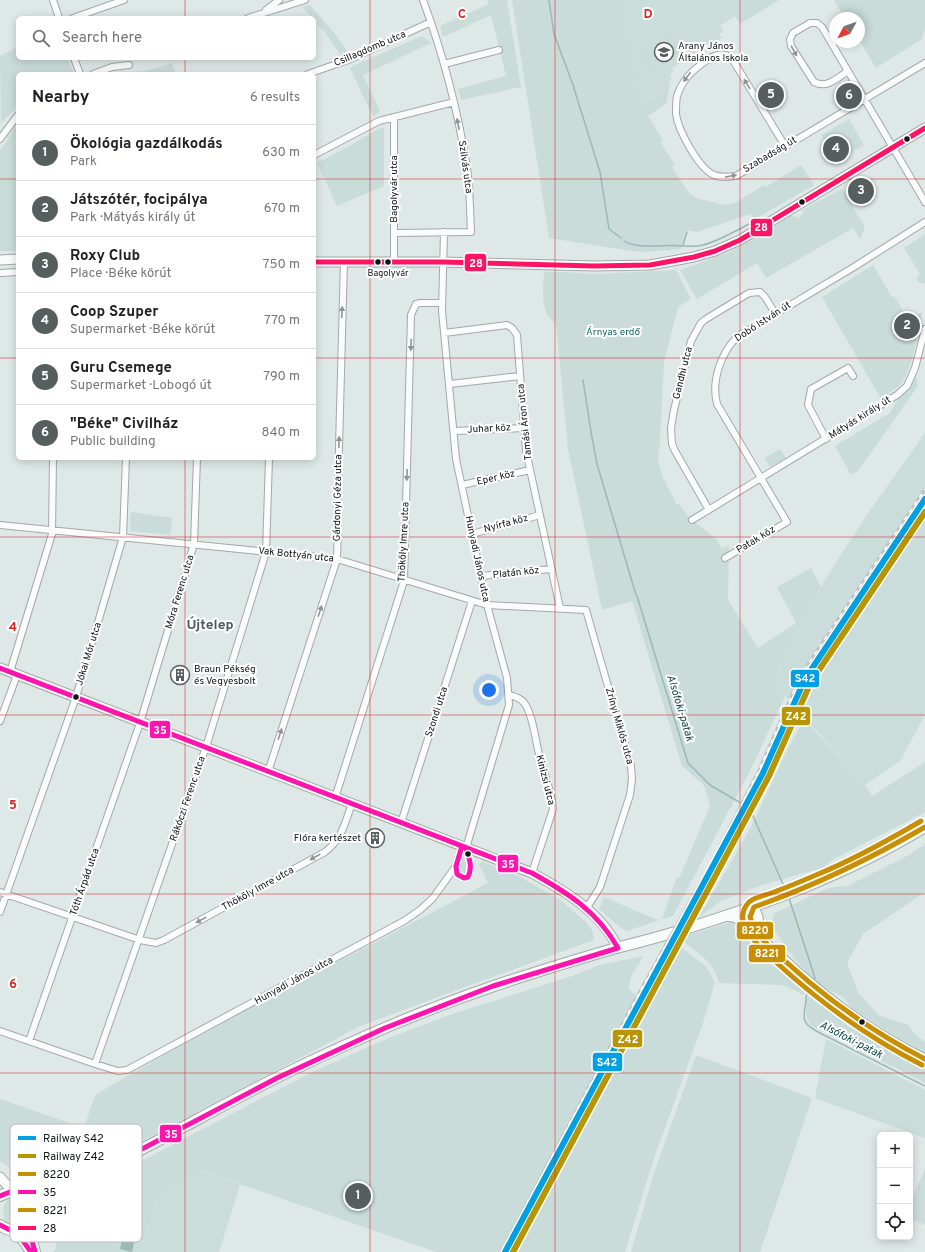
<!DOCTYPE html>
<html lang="en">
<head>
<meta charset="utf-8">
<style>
	body { margin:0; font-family:Overpass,sans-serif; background:#f2f2f2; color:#202124 }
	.controls { position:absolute; right:12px; bottom:12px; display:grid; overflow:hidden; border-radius:6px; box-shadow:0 2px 10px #0003 }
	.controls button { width:36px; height:36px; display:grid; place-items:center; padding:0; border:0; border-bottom:1px solid #e0e0e0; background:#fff; color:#202124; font:20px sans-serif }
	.compass { position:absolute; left:829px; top:12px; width:36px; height:36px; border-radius:50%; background:#fff; box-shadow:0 2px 10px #0003; rotate:229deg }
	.you { position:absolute; left:489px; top:690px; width:14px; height:14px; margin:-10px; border:3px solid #fff; border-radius:50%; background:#1a73e8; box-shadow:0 0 0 6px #1a73e833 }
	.badge { display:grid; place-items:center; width:26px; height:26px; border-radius:50%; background:#575e5e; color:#fff; font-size:13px; font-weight:700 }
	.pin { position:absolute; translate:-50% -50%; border:2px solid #fff; box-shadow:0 1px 4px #0006 }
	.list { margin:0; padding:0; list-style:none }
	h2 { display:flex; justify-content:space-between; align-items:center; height:52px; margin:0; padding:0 16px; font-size:17px }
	h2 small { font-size:13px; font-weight:400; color:#757577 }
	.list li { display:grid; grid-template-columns:26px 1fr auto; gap:12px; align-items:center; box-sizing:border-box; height:56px; padding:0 16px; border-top:1px solid #e0e0e0 }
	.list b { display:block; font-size:15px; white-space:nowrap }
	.list p { margin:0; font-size:13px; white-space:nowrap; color:#757577 }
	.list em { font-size:13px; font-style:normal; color:#757577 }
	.icon { flex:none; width:22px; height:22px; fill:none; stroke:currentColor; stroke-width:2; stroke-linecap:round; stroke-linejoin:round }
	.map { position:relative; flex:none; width:925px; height:1252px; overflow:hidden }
	.search { position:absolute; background:#fff; box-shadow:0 2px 10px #0003; left:16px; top:16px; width:300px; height:44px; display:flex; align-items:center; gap:10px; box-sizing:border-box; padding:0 14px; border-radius:6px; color:#757577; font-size:15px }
	.panel { position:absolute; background:#fff; box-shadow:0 2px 10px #0003; left:16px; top:72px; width:300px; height:388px; border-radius:6px }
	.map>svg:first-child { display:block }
	.built { fill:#cadddb }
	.green { fill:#c9dcda }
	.water { fill:#9ab8b6 }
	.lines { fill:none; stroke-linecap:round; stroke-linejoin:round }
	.stream { stroke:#9ab8b6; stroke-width:1.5 }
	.street-casing { stroke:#a3a9a8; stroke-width:8 }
	.secondary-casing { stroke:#a3a9a8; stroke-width:11 }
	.primary-casing { stroke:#a3a9a8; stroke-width:12 }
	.street { stroke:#fafcfb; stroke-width:6 }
	.secondary { stroke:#fafcfb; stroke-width:9 }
	.primary { stroke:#fafcfb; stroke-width:10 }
	.rail-casing { stroke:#bfc3c2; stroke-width:3 }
	.rail { stroke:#fff; stroke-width:1.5; stroke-dasharray:4.5; stroke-linecap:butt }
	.bus-1-casing { stroke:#fff; stroke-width:8 }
	.bus-2-casing { stroke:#fff; stroke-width:8 }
	.bus-3-casing { stroke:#fff; stroke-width:8 }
	.bus-4-casing { stroke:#fff; stroke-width:8 }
	.bus-1 { stroke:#c88e04; stroke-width:5 }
	.bus-2 { stroke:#ff15ad; stroke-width:5 }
	.bus-3 { stroke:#c88e04; stroke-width:5 }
	.bus-4 { stroke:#ff1464; stroke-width:5 }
	.rail-1-casing { stroke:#fff; stroke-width:9 }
	.rail-2-casing { stroke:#fff; stroke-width:9 }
	.rail-1 { stroke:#00a0e3; stroke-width:6 }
	.rail-2 { stroke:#b69506; stroke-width:6 }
	.oneway { fill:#909493 }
	.grid { fill:none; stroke:#d62828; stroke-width:1; stroke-opacity:0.55 }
	.bus-dot { fill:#0f1414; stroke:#fff; stroke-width:1.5 }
	.labels { text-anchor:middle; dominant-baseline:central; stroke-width:4; stroke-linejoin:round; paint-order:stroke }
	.bus-label { font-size:9px; fill:#0f1414; stroke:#fff }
	.poi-label { font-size:10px; fill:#0f1414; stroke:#fff; text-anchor:start }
	.street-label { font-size:10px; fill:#0f1414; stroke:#fff }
	.park-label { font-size:10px; fill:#146561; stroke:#fff }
	.water-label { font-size:11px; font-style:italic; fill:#084744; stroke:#fff }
	.district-label { font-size:14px; font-weight:bold; fill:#4a5857; stroke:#fff }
	.key { fill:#fff; stroke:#b7b8b8; stroke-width:1 }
	.key-label { font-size:11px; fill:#0f1414 }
	.grid-label { font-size:13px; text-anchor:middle; font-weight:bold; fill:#d62828; stroke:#fff; stroke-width:4; stroke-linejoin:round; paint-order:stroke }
	.line-badge { stroke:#fff; stroke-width:1.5 }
	.badge-label { font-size:11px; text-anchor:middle; font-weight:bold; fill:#fff }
</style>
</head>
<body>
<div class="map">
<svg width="925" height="1252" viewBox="0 0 925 1252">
	<rect width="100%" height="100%" fill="#dee8e6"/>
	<!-- built -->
	<path class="built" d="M620,0H740L743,4L741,12L720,26L723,31L719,34L722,38L672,68L674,72L670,75L672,79L668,82L670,86L642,103L632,85L634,79L627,58L628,53L624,38V26Z
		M45,58H68L74,74H21L19,67Z
		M849,119L864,145L837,161L821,135Z
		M925,433V715L900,761L865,785L779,689L775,678L821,587L835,564L869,512Z
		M826,1039L925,1090V1138L815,1098Z
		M925,1168V1225L910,1219V1204Z
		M202,1171L240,1185L219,1252H140L159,1194Z"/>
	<!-- green -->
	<path class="green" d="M488,0H507L521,87L461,100L458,89L506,76L491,15L443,37L440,26L489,4Z
		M512,0H620L625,9L621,12L628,23L624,26L629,35L624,38L632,51L629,53L630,57L627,58L638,76L634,79L636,83L633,85L643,103L670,86L666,104L648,116L663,140L660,142L675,165L672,167L689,193L696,198L724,205L735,203L764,185L766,187L801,165L814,185L755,219L750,214L697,232L686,230L681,249L644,252L625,250L549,238Z
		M740,0H779L740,24L735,16L741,12L743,4Z
		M834,0H925V28L922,39L876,68L859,40V18H845Z
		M310,5L331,29L350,54L342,57L324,31L314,21V18H312L302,7Z
		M670,35L680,52L651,70L640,53Z
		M422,36L431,43L363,75L380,111L373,117L350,68L357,64Z
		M18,47V58H45L19,67L21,74H18V106L1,123L0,56Z
		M172,63L176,74H115L144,71L160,67Z
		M18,123V251H0V151Z
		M380,128H384V186L337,206L317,163L344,149Z
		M842,189L865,227L860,239L853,228L766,278L757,263L697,299L680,270L730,252L767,232L765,229L790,215L798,218L803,214L804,209Z
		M925,234V284L918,282L916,278L920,274L904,248Z
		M873,265L892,297L894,296L909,320L922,312C918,331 913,369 901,383C895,390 888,394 881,399L822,297Z
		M676,270L691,299L678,307L664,362L660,441L658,460L663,478L677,505L679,504L690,518L716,539L722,549L729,545L728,600L758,648L796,623L777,587L811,568L821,587L775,678L779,689L785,696L751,769L673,916L662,919L677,877L679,878L710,806L705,788L700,780L699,781L682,766L632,601L602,610L568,449L556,324C554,321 551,320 549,317C541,306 543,286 544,272H565L597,274Z
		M916,375L918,386L858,471L851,475L835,446L890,413L898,399L909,389Z
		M780,449L786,458L770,467L765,458Z
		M131,512L172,518L170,535L130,531Z
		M804,719L865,785L872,796L925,762V812L834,859L822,868L762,885L721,901L699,917L749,831L786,753Z
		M925,844V892L863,934L847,963L858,992L878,1015L908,1025L916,1035L925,1042V1053L891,1034L852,1008L843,997L817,984L785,947L771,923L775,913L828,888L847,886L909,855Z
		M464,854L469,869L468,874L465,875L460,871C459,865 458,858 464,854Z
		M482,861L520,877L559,899L586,922L593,932L594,940L473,984L358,1027L180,1122L58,1184L34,1181L15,1172L0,1161V1099L84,1128L95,1095C223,1019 357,953 488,883L479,865Z
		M604,897L655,919L660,920L627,931L621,928L599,909Z
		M731,922L807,986L804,989V995L783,985L719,983C714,962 700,955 684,942L688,935Z
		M681,947L705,966L711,974L714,982L712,993L703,1023L654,1158L625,1252H436L202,1171L159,1194L140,1252H54V1250L56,1249L57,1226L52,1216L65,1199L149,1157L312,1072L386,1039L452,1014L572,976L599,965L644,956L632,974L628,989L645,1002L656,990Z
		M812,990L837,1012L844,1023L859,1032L869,1034L904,1057L925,1068V1083L812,1026C803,1018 805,999 812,990Z
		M696,1055L812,1098L760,1252H631L653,1176Z
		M11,1196L21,1197L29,1208L24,1221C22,1222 18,1225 16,1225C0,1228 0,1203 11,1196Z"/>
	<!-- water -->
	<path class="water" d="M123,1235L135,1238L132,1252L120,1249Z"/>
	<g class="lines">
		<!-- stream -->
		<path class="stream" d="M549,0L554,34L573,85L600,172L609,229L621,238
			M624,241C637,250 667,244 682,246C689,246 695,247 703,245C719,241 735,231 751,223
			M683,245L687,232
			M583,380L591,432L597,464L636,595
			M637,596L688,763L710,785L739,802
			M749,807L786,891
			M789,898L815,978L813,981
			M810,986C807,991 806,995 806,1001C803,1018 801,1023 818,1032L925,1086"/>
		<defs>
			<path id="street" d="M53,0L59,18
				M266,10L279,0
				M73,18L124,0
				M248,18L305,0
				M74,58L80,74
				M444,64L499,50
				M848,71C837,78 827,89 814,82L791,46L790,39L793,33L810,23H817L822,27L925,202
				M93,74L112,67L129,65
				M308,74L348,60L431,22
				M394,117V262
				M0,139L18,115
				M785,146L731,57C721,52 714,55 706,61C692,70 682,80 677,96C676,101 676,109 676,114C678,130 699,169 714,175C721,178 728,177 736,176L925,63
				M314,155L379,121L454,102
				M444,232L442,311L456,459L487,605L507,678L509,705L466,848
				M395,233L471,232C470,211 470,189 467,168C458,111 443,54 423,0
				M0,273L18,272
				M444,333L507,325L512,328L517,335L526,451L560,608
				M450,384L520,376
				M455,431L524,428
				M826,439L808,405L811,389L848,368L853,376
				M462,485L530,470
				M709,510L675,451L672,444L671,428L674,410L691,341L701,323L706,319L749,293L760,292L765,297L775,313
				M692,520L897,395L907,386L915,368L925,329
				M0,525L337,559L487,605L586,610L631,766L632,779L630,795L600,887L586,909
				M472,534L540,515
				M725,558L787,522L717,404C711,381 721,353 737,337L854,267L925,222
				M481,576L551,569
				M10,672L52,534L53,458
				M509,695C516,697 521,698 525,704C533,715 536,744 540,758C544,775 552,791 553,809L532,873
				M0,721L17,675
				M268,772L337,559L338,527L337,521L344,261
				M335,798L404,581L411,315L416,304L420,303H442
				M401,823L472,601
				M0,892L140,940L156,943L164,940L325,852C343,838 344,824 352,804
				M0,912L76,697L123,537L126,458
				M0,1031L95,1064L118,1071L127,1070L318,967L404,921L420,910L433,898L456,866L462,846
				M29,1041L140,723L194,544L197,458
				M95,1064L206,747L266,552L269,458"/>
			<path id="secondary" d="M0,260L18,259
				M314,262H443L594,266L650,265L694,257L715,251L740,240L925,128
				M0,668L532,873C565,891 601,912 618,948
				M754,907C751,911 749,916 751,921C754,935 768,945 778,954C822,996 870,1032 925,1059
				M754,907L758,917L760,933L763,937
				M724,916L734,917L753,929
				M0,1177L6,1184L17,1192"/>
			<path id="primary" d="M0,1196C15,1187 23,1197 39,1195C58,1191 77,1181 95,1173C157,1143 216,1108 278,1077C347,1043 418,1012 491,987C532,973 575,960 616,948C636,943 656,938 675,932C761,906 847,875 925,827
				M32,1210L56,1193
				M29,1221V1229L35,1252
				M0,1225C21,1242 45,1212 23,1194
				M12,1230L24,1241L31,1252"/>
		</defs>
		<!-- street casing -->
		<use href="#street" class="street-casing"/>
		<!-- secondary casing -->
		<use href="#secondary" class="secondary-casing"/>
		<!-- primary casing -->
		<use href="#primary" class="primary-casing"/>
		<!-- street -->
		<use href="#street" class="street"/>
		<!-- secondary -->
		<use href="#secondary" class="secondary"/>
		<!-- primary -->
		<use href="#primary" class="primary"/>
		<defs>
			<path id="rail" d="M501,1252L639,993L713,860L759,770L800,676L925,489"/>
		</defs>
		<!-- rail casing -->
		<use href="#rail" class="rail-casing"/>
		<!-- rail -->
		<use href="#rail" class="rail"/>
		<defs>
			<path id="bus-1" d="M925,827C870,859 814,886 754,907L750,917L755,931L762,939C810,987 865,1028 925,1059"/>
			<path id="bus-2" d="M0,668L532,873C568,893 597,911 618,948
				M462,846L456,866L457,874L464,878L468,877C473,867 469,858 466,848
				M0,1196L10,1192L33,1195L56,1190
				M0,1225L18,1234L31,1252
				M35,1252L29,1229V1221L32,1210L68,1185L123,1159L277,1078L385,1028L493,986L618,948"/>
			<path id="bus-3" d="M921,821C887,841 853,860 816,875C802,881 788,887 774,892C767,895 754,897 749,902C728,924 765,951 778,964C822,1004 869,1038 922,1065"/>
			<path id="bus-4" d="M314,262H443L594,266L650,265L694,257L715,251L740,240L925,128"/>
		</defs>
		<!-- bus-1 casing -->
		<use href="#bus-1" class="bus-1-casing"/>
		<!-- bus-2 casing -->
		<use href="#bus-2" class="bus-2-casing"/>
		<!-- bus-3 casing -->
		<use href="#bus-3" class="bus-3-casing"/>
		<!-- bus-4 casing -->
		<use href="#bus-4" class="bus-4-casing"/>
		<!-- bus-1 -->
		<use href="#bus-1" class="bus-1"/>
		<!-- bus-2 -->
		<use href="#bus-2" class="bus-2"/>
		<!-- bus-3 -->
		<use href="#bus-3" class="bus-3"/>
		<!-- bus-4 -->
		<use href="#bus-4" class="bus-4"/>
		<defs>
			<path id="rail-1" d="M505,1252L763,773L805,679L925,499"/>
			<path id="rail-2" d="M513,1252L769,776L811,682L925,512"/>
		</defs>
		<!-- rail-1 casing -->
		<use href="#rail-1" class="rail-1-casing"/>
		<!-- rail-2 casing -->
		<use href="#rail-2" class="rail-2-casing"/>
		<!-- rail-1 -->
		<use href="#rail-1" class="rail-1"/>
		<!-- rail-2 -->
		<use href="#rail-2" class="rail-2"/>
	</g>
	<!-- one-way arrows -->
	<defs><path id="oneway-solid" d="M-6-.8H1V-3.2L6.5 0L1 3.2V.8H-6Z"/></defs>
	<g class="oneway">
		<use href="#oneway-solid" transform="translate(794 51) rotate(61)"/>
		<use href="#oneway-solid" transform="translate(687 77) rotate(127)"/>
		<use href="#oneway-solid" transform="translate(747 84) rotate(-122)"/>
		<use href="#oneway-solid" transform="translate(458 124) rotate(-101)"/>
		<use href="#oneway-solid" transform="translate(731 176) rotate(-11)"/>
		<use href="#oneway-solid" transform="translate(342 312) rotate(-88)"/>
		<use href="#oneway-solid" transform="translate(411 345) rotate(92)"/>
		<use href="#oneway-solid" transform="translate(339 442) rotate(-88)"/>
		<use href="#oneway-solid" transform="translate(407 475) rotate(92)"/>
		<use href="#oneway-solid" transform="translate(320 611) rotate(-72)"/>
		<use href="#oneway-solid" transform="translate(280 734) rotate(-72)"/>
		<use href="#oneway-solid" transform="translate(315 857) rotate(151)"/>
		<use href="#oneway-solid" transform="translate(201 920) rotate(151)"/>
	</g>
	<!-- grid -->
	<path class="grid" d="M185,0V18M370,0V1252M555,0V1252M740,0V1252M185,58V74M0,179H18M314,179H925M0,358H18M314,358H925M185,458V1252M0,537H925M0,715H925M0,894H925M0,1073H925"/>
	<!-- icons -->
	<defs>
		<symbol id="school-ring" viewBox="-11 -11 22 22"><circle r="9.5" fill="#fff" stroke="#575e5e" stroke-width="1.5"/><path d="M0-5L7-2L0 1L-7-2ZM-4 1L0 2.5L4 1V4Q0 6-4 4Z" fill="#575e5e"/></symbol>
		<symbol id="building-ring" viewBox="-11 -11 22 22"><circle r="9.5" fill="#fff" stroke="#575e5e" stroke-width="1.5"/><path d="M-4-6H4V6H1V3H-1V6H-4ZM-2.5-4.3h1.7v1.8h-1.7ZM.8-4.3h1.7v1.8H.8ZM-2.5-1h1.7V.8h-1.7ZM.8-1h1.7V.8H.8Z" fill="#575e5e"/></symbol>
	</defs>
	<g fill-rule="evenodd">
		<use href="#school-ring" x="653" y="41" width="22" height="22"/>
		<use href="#building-ring" x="169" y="664" width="22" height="22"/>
		<use href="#building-ring" x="364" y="827" width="22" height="22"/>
	</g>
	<!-- markers -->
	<g class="bus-dot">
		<circle cx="907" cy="139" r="3.5"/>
		<circle cx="802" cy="202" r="3.5"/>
		<circle cx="378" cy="262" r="3.5"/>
		<circle cx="388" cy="262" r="3.5"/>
		<circle cx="76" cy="697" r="3.5"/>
		<circle cx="468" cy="854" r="3.5"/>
		<circle cx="862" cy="1022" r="3.5"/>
	</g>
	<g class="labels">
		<!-- bus labels -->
		<g class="bus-label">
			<text x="388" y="273">Bagolyvár</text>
		</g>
		<!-- poi labels -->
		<g class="poi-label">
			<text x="678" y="46">Arany János<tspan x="678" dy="12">Általános Iskola</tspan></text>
			<text x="194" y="669">Braun Pékség<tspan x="194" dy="12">és Vegyesbolt</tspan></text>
			<text x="361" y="838" text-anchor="end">Flóra kertészet</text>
		</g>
		<!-- street labels -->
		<g class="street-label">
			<text transform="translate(370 49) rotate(-23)">Csillagdomb utca</text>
			<text transform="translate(770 155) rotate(-31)">Szabadság út</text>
			<text transform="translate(465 167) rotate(82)">Szilvás utca</text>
			<text transform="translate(394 189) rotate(-90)">Bagolyvár utca</text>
			<text transform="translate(763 322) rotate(-33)">Dobó István út</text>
			<text transform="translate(683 373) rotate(-76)">Gandhi utca</text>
			<text transform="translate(860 418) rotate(-32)">Mátyás király út</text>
			<text transform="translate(525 422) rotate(-96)">Tamási Áron utca</text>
			<text transform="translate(489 429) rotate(-3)">Juhar köz</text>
			<text transform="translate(496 478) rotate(-13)">Eper köz</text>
			<text transform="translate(338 498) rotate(-89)">Gárdonyi Géza utca</text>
			<text transform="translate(506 524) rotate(-15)">Nyírfa köz</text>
			<text transform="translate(756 540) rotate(-31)">Patak köz</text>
			<text transform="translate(404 542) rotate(-87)">Thököly Imre utca</text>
			<text transform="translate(296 555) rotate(6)">Vak Bottyán utca</text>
			<text transform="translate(477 559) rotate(78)">Hunyadi János utca</text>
			<text transform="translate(516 573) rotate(-6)">Platán köz</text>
			<text transform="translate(180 592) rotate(-73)">Móra Ferenc utca</text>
			<text transform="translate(89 654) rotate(-73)">Jókai Mór utca</text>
			<text transform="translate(437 712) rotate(-72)">Szondi utca</text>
			<text transform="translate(619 726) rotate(74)">Zrínyi Miklós utca</text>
			<text transform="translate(545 780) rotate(76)">Kinizsi utca</text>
			<text transform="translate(188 799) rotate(-71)">Rákóczi Ferenc utca</text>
			<text transform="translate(85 882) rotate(-71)">Tóth Árpád utca</text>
			<text transform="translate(258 889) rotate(-29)">Thököly Imre utca</text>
			<text transform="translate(294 981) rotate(-29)">Hunyadi János utca</text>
		</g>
		<!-- park labels -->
		<g class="park-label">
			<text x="613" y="332">Árnyas erdő</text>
		</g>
		<!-- water labels -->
		<g class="water-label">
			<text transform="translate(680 708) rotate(73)">Alsófoki-patak</text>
			<text transform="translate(851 1040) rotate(27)">Alsófoki-patak</text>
		</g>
		<!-- district labels -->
		<g class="district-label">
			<text x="210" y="625">Újtelep</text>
		</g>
	</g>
	<!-- legend -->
	<rect x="10" y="1124" width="132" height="118" rx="6" class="key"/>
	<rect x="18" y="1136" width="18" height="4" fill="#00a0e3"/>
	<rect x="18" y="1154" width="18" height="4" fill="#b69506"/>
	<rect x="18" y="1172" width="18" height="4" fill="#c88e04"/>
	<rect x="18" y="1190" width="18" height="4" fill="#ff15ad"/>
	<rect x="18" y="1208" width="18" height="4" fill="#c88e04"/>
	<rect x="18" y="1226" width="18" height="4" fill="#ff1464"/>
	<g class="key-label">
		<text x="43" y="1142">Railway S42</text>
		<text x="43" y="1160">Railway Z42</text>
		<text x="43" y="1178">8220</text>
		<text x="43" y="1196">35</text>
		<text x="43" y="1214">8221</text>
		<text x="43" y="1232">28</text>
	</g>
	<g class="grid-label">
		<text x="462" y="18">C</text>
		<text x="648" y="18">D</text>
		<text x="13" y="631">4</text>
		<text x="13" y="809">5</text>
		<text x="13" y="988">6</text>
	</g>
	<g class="line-badge">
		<rect x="750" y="218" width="23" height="19" rx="4" fill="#ff1464"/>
		<rect x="464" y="253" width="23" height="19" rx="4" fill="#ff1464"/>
		<rect x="790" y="669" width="30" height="19" rx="4" fill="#00a0e3"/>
		<rect x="781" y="706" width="30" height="20" rx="4" fill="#b69506"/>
		<rect x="149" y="720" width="22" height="19" rx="4" fill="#ff15ad"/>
		<rect x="497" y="854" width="22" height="19" rx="4" fill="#ff15ad"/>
		<rect x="736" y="921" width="38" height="19" rx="4" fill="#c88e04"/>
		<rect x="748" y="944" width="38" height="19" rx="4" fill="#c88e04"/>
		<rect x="612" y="1029" width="31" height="19" rx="4" fill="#b69506"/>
		<rect x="592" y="1052" width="31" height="20" rx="4" fill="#00a0e3"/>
		<rect x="159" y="1124" width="23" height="19" rx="4" fill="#ff15ad"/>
	</g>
	<g class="badge-label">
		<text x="761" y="231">28</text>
		<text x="476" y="267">28</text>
		<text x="805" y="682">S42</text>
		<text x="796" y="720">Z42</text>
		<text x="160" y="734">35</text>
		<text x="508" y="868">35</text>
		<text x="755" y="934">8220</text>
		<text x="767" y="957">8221</text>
		<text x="628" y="1043">Z42</text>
		<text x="607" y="1066">S42</text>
		<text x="171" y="1138">35</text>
	</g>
</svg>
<div class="controls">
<button>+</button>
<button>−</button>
<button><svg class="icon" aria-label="locate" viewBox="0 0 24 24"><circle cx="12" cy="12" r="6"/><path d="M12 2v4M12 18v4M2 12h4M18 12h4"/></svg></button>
</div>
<svg class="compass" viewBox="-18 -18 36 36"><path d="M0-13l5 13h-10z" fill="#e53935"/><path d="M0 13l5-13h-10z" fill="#757577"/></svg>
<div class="you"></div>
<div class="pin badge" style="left:358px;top:1196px">1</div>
<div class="pin badge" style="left:907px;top:326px">2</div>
<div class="pin badge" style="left:861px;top:191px">3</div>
<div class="pin badge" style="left:836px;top:149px">4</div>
<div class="pin badge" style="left:771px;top:95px">5</div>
<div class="pin badge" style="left:849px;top:96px">6</div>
<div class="search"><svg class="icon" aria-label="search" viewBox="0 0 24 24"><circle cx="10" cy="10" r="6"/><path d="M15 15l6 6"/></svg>Search here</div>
<section class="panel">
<h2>Nearby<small>6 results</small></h2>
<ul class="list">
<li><span class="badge">1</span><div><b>Ökológia gazdálkodás</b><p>Park</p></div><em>630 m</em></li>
<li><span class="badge">2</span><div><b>Játszótér, focipálya</b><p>Park · Mátyás király út</p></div><em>670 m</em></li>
<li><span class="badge">3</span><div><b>Roxy Club</b><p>Place · Béke körút</p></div><em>750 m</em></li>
<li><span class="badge">4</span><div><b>Coop Szuper</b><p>Supermarket · Béke körút</p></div><em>770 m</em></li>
<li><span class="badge">5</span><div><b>Guru Csemege</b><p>Supermarket · Lobogó út</p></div><em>790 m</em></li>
<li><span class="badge">6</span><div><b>&quot;Béke&quot; Civilház</b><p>Public building</p></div><em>840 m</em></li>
</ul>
</section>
</div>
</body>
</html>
